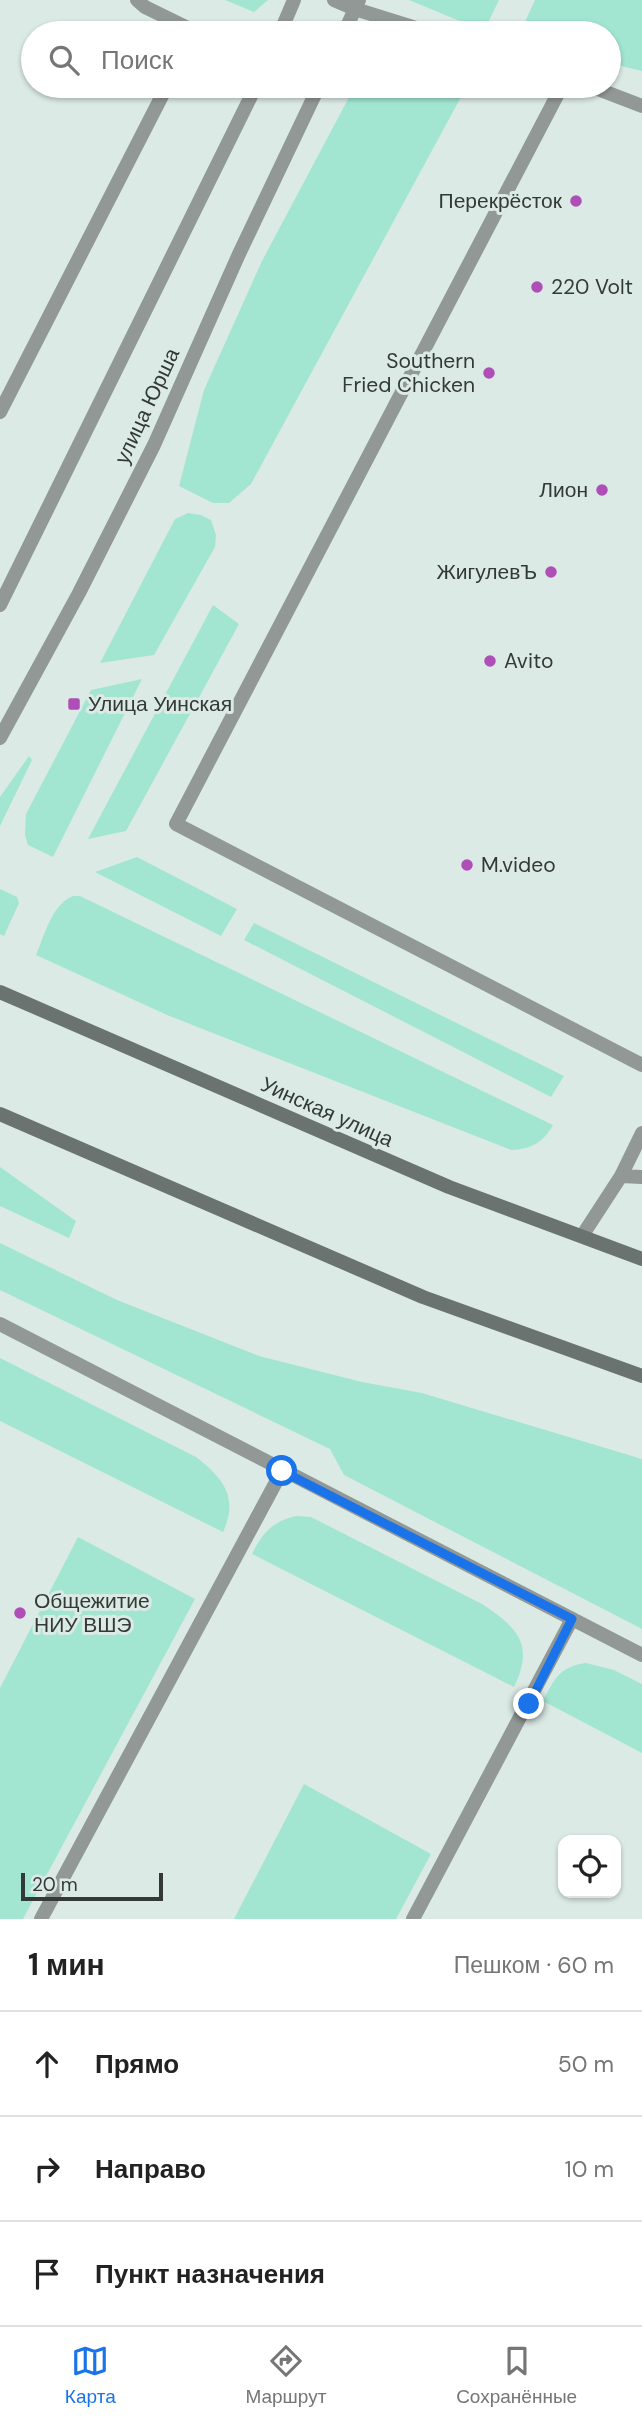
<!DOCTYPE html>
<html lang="ru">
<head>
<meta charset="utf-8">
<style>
	body { margin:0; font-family:"DM Sans",sans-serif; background:#f6f6f6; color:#222 }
	.controls { position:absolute; right:21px; bottom:21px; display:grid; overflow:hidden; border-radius:14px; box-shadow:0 2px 5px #0004 }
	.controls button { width:63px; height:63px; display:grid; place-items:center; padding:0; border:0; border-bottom:2px solid #e0e0e0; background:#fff; color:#222; font:35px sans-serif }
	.scale { position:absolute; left:21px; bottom:18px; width:142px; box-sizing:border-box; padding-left:7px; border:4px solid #333937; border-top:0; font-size:19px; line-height:24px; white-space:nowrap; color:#333937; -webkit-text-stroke:5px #dbeae5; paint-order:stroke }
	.stop { position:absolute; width:21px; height:21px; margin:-16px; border:5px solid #1a73e8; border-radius:50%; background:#fff }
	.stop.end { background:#1a73e8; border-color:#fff; box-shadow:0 2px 7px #0008 }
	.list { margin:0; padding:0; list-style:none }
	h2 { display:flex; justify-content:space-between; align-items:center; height:91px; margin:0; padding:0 28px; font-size:30px }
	h2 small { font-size:23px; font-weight:400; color:#767676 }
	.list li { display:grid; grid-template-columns:46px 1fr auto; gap:21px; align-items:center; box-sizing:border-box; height:105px; padding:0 28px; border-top:2px solid #e0e0e0 }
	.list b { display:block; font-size:26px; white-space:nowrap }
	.list em { font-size:23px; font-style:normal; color:#767676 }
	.icon { flex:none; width:38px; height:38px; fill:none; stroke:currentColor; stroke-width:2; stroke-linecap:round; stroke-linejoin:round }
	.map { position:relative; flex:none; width:642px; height:1919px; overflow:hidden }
	.search { position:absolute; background:#fff; box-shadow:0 2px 5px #0004; left:21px; right:21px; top:21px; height:77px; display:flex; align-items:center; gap:18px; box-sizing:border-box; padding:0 24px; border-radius:38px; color:#767676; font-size:26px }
	.sheet { height:406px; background:#fff }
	nav { display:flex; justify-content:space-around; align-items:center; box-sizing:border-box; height:98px; border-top:2px solid #e0e0e0; background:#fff; font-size:19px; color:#767676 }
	nav a { display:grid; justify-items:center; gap:4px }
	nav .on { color:#1a73e8 }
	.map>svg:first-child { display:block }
	.green { fill:#a2e6d2 }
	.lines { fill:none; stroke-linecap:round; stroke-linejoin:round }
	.service { stroke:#929896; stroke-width:14 }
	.minor { stroke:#929896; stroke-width:14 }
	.tertiary { stroke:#929896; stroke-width:14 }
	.secondary { stroke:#6a7370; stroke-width:14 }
	.route { stroke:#1a73e8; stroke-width:9 }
	.poi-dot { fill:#ae4eb6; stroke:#dbeae5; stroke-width:2.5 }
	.labels { text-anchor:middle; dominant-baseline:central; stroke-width:6; stroke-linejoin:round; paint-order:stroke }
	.poi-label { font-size:21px; fill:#333937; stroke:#dbeae5; text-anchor:start }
	.street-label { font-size:21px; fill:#333937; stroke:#dbeae5 }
</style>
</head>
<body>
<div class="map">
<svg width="642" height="1919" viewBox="0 0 642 1919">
	<rect width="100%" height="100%" fill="#dbeae5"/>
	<!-- green -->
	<path class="green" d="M225,0H268L254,12Z
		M409,0H499L484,31Z
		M535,0H642V71L609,63V33H520Z
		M355,86H467L251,484L229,503H213L179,486L204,390L262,261Z
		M188,513L201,515L211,520L216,535L215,547L154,655L100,663L175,519Z
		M213,605L239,624L126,831L88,839Z
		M142,679L53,857L28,845L25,835L26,814L91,690Z
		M29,756L32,760L0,826V797Z
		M137,857L237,909L221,936L95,872Z
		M0,889L17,897L19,903L4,936L0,934Z
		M73,896H80L553,1125C543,1143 531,1149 511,1150L167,1015L36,955C45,935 51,905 73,896Z
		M254,923L564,1076L551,1097L244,940Z
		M0,1167L76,1221L69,1238L0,1206Z
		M0,1243L117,1300L259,1356L362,1382L422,1393L642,1459V1629L344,1475L330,1449L0,1290Z
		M0,1358L196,1457C223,1478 239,1497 223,1532L0,1421Z
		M297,1516L311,1517L482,1604C517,1627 535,1644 514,1687L252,1554C263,1532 273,1521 297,1516Z
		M78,1537L195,1599L23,1919H0V1688Z
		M586,1663L614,1670L642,1684V1753L543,1701C555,1678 559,1667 586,1663Z
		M304,1784L431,1854L396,1919H234Z"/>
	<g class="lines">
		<!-- service -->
		<path class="service" d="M334,0L355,9L432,33
			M562,86L176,824L642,1065
			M590,86L642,106
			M0,412L167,86
			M621,1176L642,1177
			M582,1236L621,1176L642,1133
			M41,1919L282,1471
			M413,1919L572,1619"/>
		<!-- minor -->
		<path class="minor" d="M137,0L145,7L198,33
			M0,1324L642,1655"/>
		<!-- tertiary -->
		<path class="tertiary" d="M280,33L294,0
			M344,33L359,0
			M0,605L256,86
			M0,738L79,593L154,445L239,254L319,86"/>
		<!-- secondary -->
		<path class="secondary" d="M0,992L449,1187L642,1259
			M0,1114L423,1297L642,1376"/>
	</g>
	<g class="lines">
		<!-- route -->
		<path class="route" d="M282,1471L572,1619L529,1704"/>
	</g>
	<!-- markers -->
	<g class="poi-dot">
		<circle cx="576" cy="201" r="7"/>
		<circle cx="537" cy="287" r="7"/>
		<circle cx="489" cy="373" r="7"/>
		<circle cx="602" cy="490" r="7"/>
		<circle cx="551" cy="572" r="7"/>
		<circle cx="490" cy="661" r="7"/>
		<rect x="67" y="697" width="14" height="14" rx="3.5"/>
		<circle cx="467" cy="865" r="7"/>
		<circle cx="20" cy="1613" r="7"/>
	</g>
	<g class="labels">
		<!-- poi labels -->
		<g class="poi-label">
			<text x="562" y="201" text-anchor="end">Перекрёсток</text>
			<text x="551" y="287">220 Volt</text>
			<text x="475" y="361" text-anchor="end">Southern<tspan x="475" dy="24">Fried Chicken</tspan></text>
			<text x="588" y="490" text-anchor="end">Лион</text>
			<text x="537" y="572" text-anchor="end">ЖигулевЪ</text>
			<text x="504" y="661">Avito</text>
			<text x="88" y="704">Улица Уинская</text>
			<text x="481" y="865">M.video</text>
			<text x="34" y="1601">Общежитие<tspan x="34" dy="24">НИУ ВШЭ</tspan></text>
		</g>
		<!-- street labels -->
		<g class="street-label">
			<text transform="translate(147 406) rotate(-65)">улица Юрша</text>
			<text transform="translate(327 1112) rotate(24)">Уинская улица</text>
		</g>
	</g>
</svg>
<div class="controls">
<button><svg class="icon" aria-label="locate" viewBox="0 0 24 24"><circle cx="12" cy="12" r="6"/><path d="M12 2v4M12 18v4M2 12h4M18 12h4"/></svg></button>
</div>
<div class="scale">20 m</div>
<div class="stop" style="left:282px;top:1471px"></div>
<div class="stop end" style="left:529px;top:1704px"></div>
<div class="search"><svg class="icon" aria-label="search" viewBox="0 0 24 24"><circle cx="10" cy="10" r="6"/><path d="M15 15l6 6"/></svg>Поиск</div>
</div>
<section class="sheet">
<h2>1 мин<small>Пешком · 60 m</small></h2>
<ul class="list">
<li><svg class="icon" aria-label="ahead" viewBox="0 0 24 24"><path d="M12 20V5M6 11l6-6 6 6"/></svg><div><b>Прямо</b></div><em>50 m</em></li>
<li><svg class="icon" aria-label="right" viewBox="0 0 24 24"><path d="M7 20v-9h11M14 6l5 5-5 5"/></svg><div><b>Направо</b></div><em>10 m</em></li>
<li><svg class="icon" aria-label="arrive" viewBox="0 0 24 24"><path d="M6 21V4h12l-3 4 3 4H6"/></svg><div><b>Пункт назначения</b></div></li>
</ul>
</section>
<nav>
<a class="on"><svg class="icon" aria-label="map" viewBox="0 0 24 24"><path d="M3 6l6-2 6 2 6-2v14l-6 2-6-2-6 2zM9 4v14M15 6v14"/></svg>Карта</a>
<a><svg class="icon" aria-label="directions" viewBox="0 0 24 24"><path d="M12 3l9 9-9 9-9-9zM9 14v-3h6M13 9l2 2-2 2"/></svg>Маршрут</a>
<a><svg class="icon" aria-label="saved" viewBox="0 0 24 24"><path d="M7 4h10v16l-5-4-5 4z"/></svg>Сохранённые</a>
</nav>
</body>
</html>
